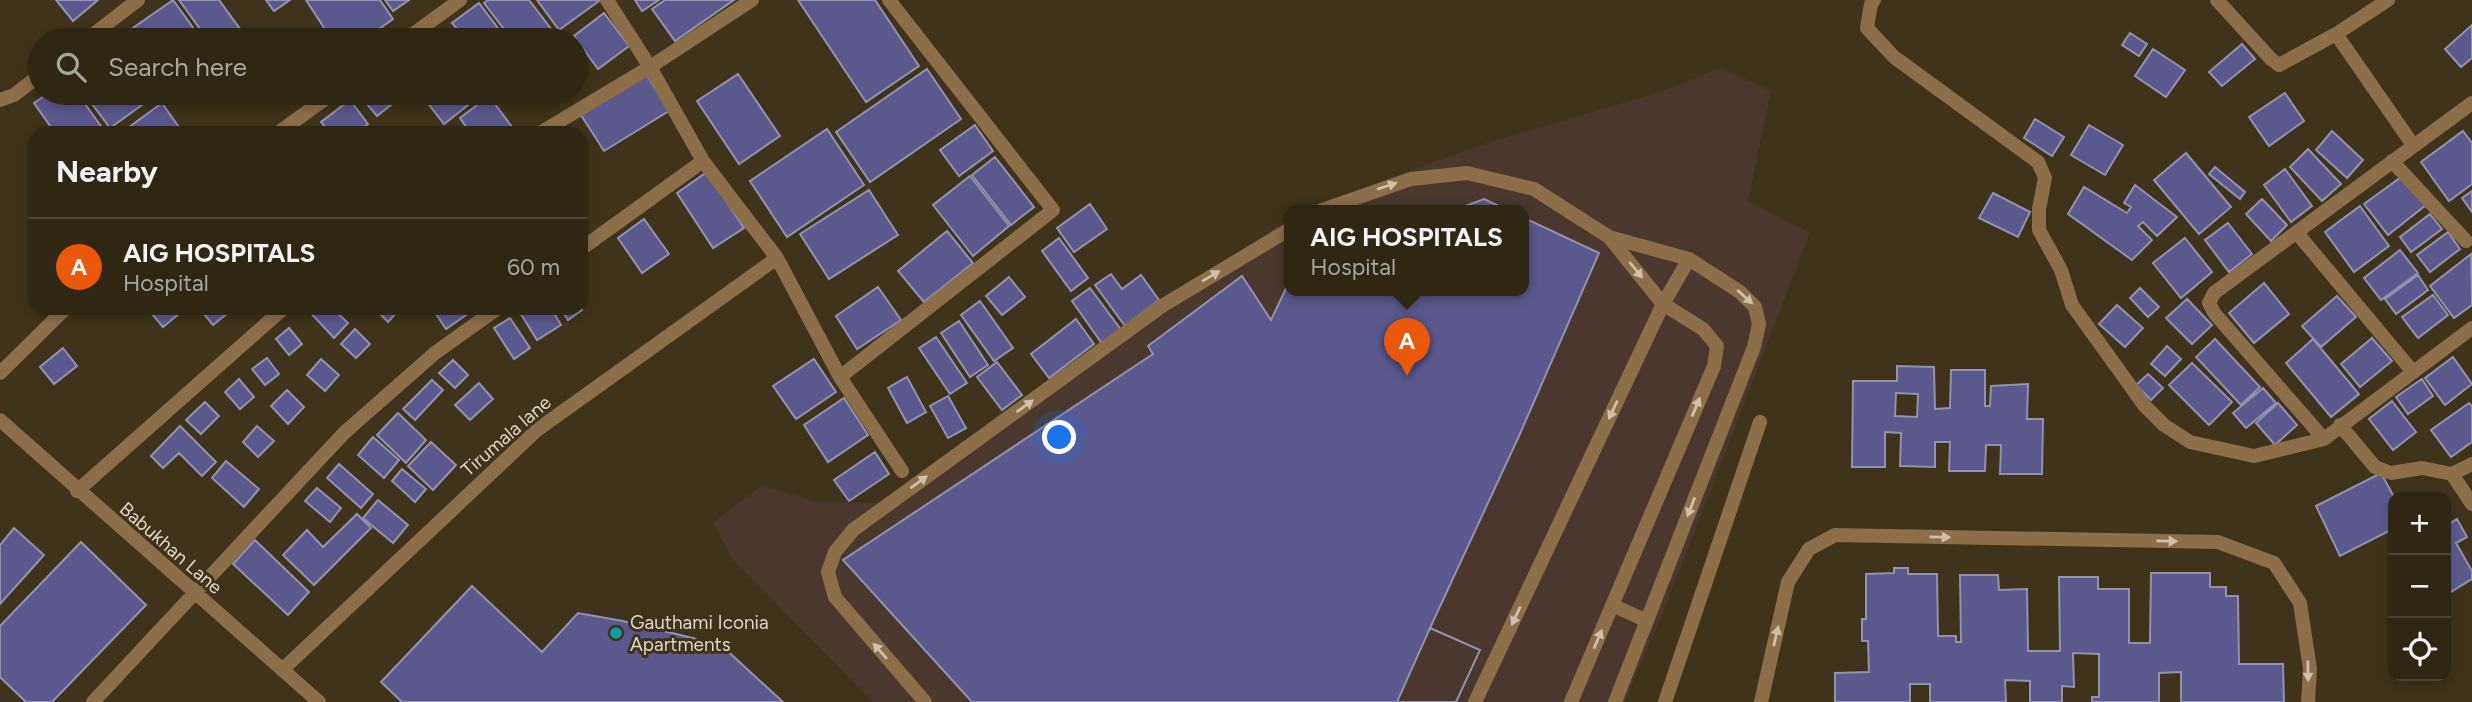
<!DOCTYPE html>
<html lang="en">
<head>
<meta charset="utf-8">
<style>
	body { margin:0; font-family:Figtree,sans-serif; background:#372e1d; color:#f1f3f6 }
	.controls { position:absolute; right:21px; bottom:21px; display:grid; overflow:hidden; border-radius:14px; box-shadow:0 4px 10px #0003 }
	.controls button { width:63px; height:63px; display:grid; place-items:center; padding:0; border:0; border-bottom:2px solid #4a4334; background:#2f2614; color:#f1f3f6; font:35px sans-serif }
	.you { position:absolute; left:1060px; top:438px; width:24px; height:24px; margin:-18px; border:5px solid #fff; border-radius:50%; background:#1a73e8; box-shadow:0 0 0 10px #1a73e833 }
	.badge { display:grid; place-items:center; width:46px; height:46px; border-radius:50%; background:#ea580c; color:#fff; font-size:23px; font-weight:700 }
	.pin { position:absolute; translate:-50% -58px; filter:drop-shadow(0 2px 4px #0008) }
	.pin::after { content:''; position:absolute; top:37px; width:24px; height:21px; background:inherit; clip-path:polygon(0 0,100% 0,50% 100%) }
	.popup { position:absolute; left:1284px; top:205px; width:245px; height:91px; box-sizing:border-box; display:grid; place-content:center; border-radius:14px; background:#2f2614; filter:drop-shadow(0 2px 5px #0005); font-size:23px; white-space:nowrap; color:#a7a5a0 }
	.popup b { font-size:26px; color:#f1f3f6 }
	.popup::after { content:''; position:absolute; left:50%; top:100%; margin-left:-14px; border:14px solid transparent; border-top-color:#2f2614 }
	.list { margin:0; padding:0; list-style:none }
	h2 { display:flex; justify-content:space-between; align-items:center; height:91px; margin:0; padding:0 28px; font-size:30px }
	h2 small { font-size:23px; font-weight:400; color:#a7a5a0 }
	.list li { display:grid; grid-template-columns:46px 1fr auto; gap:21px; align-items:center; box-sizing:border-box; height:98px; padding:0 28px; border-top:2px solid #4a4334 }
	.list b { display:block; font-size:26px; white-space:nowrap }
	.list p { margin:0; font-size:23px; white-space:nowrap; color:#a7a5a0 }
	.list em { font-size:23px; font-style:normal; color:#a7a5a0 }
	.icon { flex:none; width:38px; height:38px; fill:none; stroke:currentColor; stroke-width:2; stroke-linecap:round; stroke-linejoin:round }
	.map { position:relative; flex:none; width:2472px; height:702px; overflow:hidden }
	.search { position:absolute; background:#2f2614; box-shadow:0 4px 10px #0003; left:28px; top:28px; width:560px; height:77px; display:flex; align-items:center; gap:18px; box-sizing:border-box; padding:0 24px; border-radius:38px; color:#a7a5a0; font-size:26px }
	.panel { position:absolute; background:#2f2614; box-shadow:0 4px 10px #0003; left:28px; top:126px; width:560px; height:189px; border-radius:21px }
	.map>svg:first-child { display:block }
	.medical { fill:#4a382f }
	.building { fill:#5b588e; stroke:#9292ae; stroke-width:2; fill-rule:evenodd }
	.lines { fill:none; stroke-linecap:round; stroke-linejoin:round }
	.service { stroke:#8c6e49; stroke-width:14 }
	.minor { stroke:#8c6e49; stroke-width:14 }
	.oneway { fill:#cdc0ae }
	.culture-dot { fill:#0f9aa8; stroke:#3f331b; stroke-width:2.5 }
	.labels { text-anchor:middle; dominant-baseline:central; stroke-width:6; stroke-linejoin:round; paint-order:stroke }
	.street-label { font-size:19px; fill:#ddd5c7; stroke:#3f331b }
	.poi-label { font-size:19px; fill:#ddd5c7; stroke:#3f331b; text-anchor:start }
</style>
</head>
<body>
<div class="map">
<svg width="2472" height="702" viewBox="0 0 2472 702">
	<rect width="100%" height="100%" fill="#3f331b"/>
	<!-- medical -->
	<path class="medical" d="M1721,68L1771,91L1748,201L1810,233L1668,600L1625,702H873L734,561L713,523L762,485L816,502L884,503L1011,410L1290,217V290H1524V210H1301L1487,143L1657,93Z"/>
	<!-- building -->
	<path class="building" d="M56,0H98L73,21Z
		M173,0L202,40H122L120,37Z
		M179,0H219L243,33L233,40H208Z
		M266,0H290L274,11Z
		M306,0H380L393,19L364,40H332Z
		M385,0H409L393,11Z
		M488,0H529L555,34L546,40H512L484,3Z
		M537,0H598L599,1L559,30Z
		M635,0H659L642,11Z
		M665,0H734L675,41L652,9Z
		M798,0H875L919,66L866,102Z
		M479,3L507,40H466L452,23Z
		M604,13L629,46L598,69L574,36Z
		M2472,25V58L2461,67L2445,49Z
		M2130,33L2147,44L2139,56L2122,45Z
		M2242,44L2255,59L2222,86L2209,72Z
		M2153,49L2185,70L2166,97L2135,76Z
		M927,69L961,119L870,182L836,132Z
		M646,74L669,111L604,151L581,115Z
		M738,74L780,136L739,164L697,101Z
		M49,93H77L106,133H55L34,103Z
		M84,93H150L153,97L110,128Z
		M369,93H406L377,116L362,98Z
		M420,93H479L481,95L444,124Z
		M2285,93L2304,121L2269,146L2249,117Z
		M489,96L515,131L512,133H470L460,118Z
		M350,100L368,124L356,133H330L321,122Z
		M162,103L183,133H121Z
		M2035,119L2064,137L2052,156L2024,138Z
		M975,125L993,151L959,176L940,150Z
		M2089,125L2123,145L2105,175L2071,155Z
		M827,129L864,185L787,237L750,181Z
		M2332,131L2363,160L2347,178L2316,150Z
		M2463,131L2472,143V184L2449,201L2421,162Z
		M2308,149L2341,184L2322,201L2290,167Z
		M2186,153L2231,207L2199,234L2154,180Z
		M995,157L1034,207L1011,225L972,175Z
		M2215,167L2245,192L2240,199L2209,174Z
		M2285,169L2312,206L2291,222L2264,185Z
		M707,172L744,228L713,248L677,193Z
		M2404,175L2426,205L2388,235L2364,204Z
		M970,176L1009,226L973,256L933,205Z
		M2135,185L2177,217L2157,236L2143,222L2138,226L2152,240L2132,260L2068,214L2084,187L2127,213L2131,207L2124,203Z
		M869,190L898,235L829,279L800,234Z
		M2472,191V212L2462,198Z
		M1993,193L2030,212L2018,237L1979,218Z
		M1484,199L1507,210H1454Z
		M2262,199L2287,225L2271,241L2246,214Z
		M1090,204L1107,229L1074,252L1057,228Z
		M2360,206L2389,246L2354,272L2325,232Z
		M2430,214L2442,229L2411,252L2400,237Z
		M1524,218L1599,253L1519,436L1430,628L1480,650L1456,702H972L843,560L1153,354L1148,346L1242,276L1271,320L1290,280V290H1524Z
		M644,219L669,254L642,273L618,238Z
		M2228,223L2252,254L2229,272L2205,240Z
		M947,231L973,263L924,302L898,271Z
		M2448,232L2460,249L2430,272L2417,255Z
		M1059,238L1088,278L1071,291L1042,251Z
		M2185,238L2212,272L2181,298L2153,263Z
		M2400,250L2418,273L2381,300L2364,278Z
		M2471,254L2472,305L2454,318L2430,286Z
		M1111,274L1122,289L1141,275L1159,300L1125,326L1095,285Z
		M2418,275L2428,290L2396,314L2385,299Z
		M1009,277L1025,297L1002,315L986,296Z
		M2264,283L2289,314L2254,343L2229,313Z
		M878,287L901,320L857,349L836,316Z
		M1090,288L1122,331L1103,345L1072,301Z
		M2140,288L2159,307L2148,317L2130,298Z
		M2433,295L2448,315L2418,338L2402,317Z
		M2337,296L2356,317L2321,347L2302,326Z
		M2187,299L2212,325L2192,344L2166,318Z
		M980,301L1013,348L994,361L961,315Z
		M2117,305L2143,328L2125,347L2099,324Z
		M147,308H186L163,327Z
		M199,308H226L229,312L213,325Z
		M306,308H332L348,323L334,338Z
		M374,308H395L398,311L388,322Z
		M432,308H476L446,329Z
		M524,308H551L561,325L537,340L519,311Z
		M560,308H581L582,310L568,320Z
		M510,318L530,348L514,359L494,328Z
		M1076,319L1094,344L1049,378L1031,354Z
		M959,321L988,365L970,377L941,333Z
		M289,328L302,344L289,355L276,339Z
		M355,329L370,344L356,358L341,344Z
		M936,337L967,383L950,394L919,348Z
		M2372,338L2392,361L2360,387L2341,364Z
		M2215,339L2260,387L2241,405L2196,357Z
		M2313,339L2359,394L2331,417L2286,363Z
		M2167,346L2181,359L2165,376L2151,364Z
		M63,348L77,366L54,384L40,367Z
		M2453,357L2472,384L2445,405L2425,378Z
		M267,358L279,374L265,385L252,369Z
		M321,359L339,375L325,391L307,375Z
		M814,359L836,392L796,419L773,386Z
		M453,360L468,375L455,388L439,373Z
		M997,362L1022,395L1002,410L977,377Z
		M2192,363L2232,402L2209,425L2169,385Z
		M1897,366L1934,367L1935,409L1950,408L1951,370H1985V406H1990L1991,386L2028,384L2027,419H2043L2042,474H2000L2001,445H1986L1985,471H1949L1950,442H1935V467L1900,466L1901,433L1885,432V467H1852L1853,381H1897ZM1896,393L1918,394L1917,417L1895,416Z
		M2148,374L2163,388L2151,400L2136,385Z
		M907,377L926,412L907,423L888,388Z
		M239,379L254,397L240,409L225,392Z
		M2422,379L2433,396L2408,414L2396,397Z
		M432,380L443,390L415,420L403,409Z
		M479,383L493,399L470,420L455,405Z
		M2263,388L2276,403L2246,428L2233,413Z
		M287,390L304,407L288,424L271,406Z
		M948,396L966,428L948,438L930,406Z
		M844,398L868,435L828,462L804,425Z
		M2392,401L2416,432L2393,450L2369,419Z
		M205,402L219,416L201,434L186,420Z
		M2278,403L2297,425L2275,445L2256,423Z
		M2469,403L2472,406V442L2451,457L2431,430Z
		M398,413L426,440L406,463L377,435Z
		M180,426L216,462L202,476L179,453L163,468L151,456Z
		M257,426L274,441L258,457L243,442Z
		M373,437L399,460L384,478L358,455Z
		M431,442L456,465L433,490L408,466Z
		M875,452L889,474L849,501L834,480Z
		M226,461L259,489L244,507L212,478Z
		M339,464L373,494L361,508L327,478Z
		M402,469L426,489L415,502L392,481Z
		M2381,473L2394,497L2393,529L2340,556L2316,506Z
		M317,488L341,508L330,522L305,501Z
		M378,500L408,525L393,543L363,518Z
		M357,514L371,528L314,585L283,555L307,530L323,547Z
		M2457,519L2467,537L2456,543L2472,571V579L2449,593L2446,587V526Z
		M14,528L44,555L0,604V545Z
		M255,540L309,592L288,615L233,564Z
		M81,542L146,605L52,702H26L0,677V626Z
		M1894,568H1908V574H1937L1938,636H1956V642H1961L1960,575H1998L1999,590L2027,589L2028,651H2060L2059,577H2098V589H2129V643H2150L2151,573H2210V587H2226V596H2238L2239,664H2283L2284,702H2181V672L2159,673V702H2092V697H2099V654L2073,653L2074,687L2062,686V702H2030V681L2005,680L2006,702H1930V684H1910V702H1835V673L1869,672L1868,641H1862V619H1866V574L1894,573Z
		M472,586L542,652L578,613L623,621L721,645L783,702H402L381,682Z
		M1430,628L1480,650L1456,702H1397Z"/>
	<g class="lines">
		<!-- service -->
		<path class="service" d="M1322,210L1411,179L1467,173L1534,189L1609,237L1663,304L1703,329L1717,346L1714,366L1571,702
			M1609,237L1689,259L1740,292L1755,307L1759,324L1754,347L1615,702
			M1612,605L1647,621
			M925,702L835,597L828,572L835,552L853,530L1162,306L1290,229
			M1475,702L1663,304L1689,259"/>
		<!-- minor -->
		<path class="minor" d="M607,0L650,67L703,161L777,258L840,377L902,471
			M1874,0L1871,4L1867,28L1894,57L2038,162L2045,178L2039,209V230L2061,270L2072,305L2144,405L2164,425L2190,442L2254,456L2324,439L2472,328
			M2217,0L2271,59L2279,65L2336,34L2388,0
			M2336,34L2413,145
			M86,40L138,0
			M405,40L460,0
			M0,100L14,95L40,75
			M278,133L333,93
			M540,133L650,67L752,0
			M2392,161L2466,241
			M2297,233L2413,372
			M581,249L703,161
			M0,373L66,308
			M840,377L1053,210L889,0
			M0,420L319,702
			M2340,425L2375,467L2391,473L2422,468L2452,474L2472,464
			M2324,439L2215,314L2209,303L2214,293L2472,103
			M2452,474L2472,504
			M77,491L284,308
			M282,670L537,430L777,258
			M93,702L344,433L435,353L498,308
			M1665,702L1760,422
			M1761,702L1788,582L1809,549L1835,535L2218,542L2274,563L2300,603L2310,669L2308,702"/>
	</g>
	<!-- one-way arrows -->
	<defs><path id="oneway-solid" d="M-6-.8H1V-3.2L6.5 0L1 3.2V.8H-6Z" transform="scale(1.75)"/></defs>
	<g class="oneway">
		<use href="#oneway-solid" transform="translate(1387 186) rotate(-18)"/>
		<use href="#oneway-solid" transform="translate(1636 270) rotate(51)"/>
		<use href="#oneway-solid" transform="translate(1211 276) rotate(-31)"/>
		<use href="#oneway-solid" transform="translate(1745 297) rotate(42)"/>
		<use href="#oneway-solid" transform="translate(1025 406) rotate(-36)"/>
		<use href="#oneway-solid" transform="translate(1696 407) rotate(-67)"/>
		<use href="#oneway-solid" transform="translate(1613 410) rotate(115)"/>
		<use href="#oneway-solid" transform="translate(919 482) rotate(-36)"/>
		<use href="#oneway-solid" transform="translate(1691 507) rotate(111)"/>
		<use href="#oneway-solid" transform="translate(1940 537) rotate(1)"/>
		<use href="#oneway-solid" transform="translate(2167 541) rotate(1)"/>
		<use href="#oneway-solid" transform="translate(1516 616) rotate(115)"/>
		<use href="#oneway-solid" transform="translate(1776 636) rotate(-77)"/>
		<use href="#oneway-solid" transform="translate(1598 639) rotate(-67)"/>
		<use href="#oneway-solid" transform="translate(880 651) rotate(-131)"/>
		<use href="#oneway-solid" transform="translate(2308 671) rotate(89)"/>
	</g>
	<!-- markers -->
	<circle class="culture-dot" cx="616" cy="633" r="7"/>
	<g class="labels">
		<!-- street labels -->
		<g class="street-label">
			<text transform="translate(506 436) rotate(-41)">Tirumala lane</text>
			<text transform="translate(171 548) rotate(41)">Babukhan Lane</text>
		</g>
		<!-- poi labels -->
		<g class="poi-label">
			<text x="630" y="622">Gauthami Iconia<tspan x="630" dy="22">Apartments</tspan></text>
		</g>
	</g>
</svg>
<div class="controls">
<button>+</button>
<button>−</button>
<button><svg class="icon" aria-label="locate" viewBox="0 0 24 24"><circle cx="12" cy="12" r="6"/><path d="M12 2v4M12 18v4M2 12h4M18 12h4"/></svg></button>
</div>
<div class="you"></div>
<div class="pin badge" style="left:1407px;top:376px">A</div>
<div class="popup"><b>AIG HOSPITALS</b>Hospital</div>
<div class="search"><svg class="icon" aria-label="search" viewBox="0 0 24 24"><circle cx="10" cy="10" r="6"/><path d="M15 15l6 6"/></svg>Search here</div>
<section class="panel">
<h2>Nearby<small></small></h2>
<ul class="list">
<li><span class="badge">A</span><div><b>AIG HOSPITALS</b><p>Hospital</p></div><em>60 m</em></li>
</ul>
</section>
</div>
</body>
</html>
